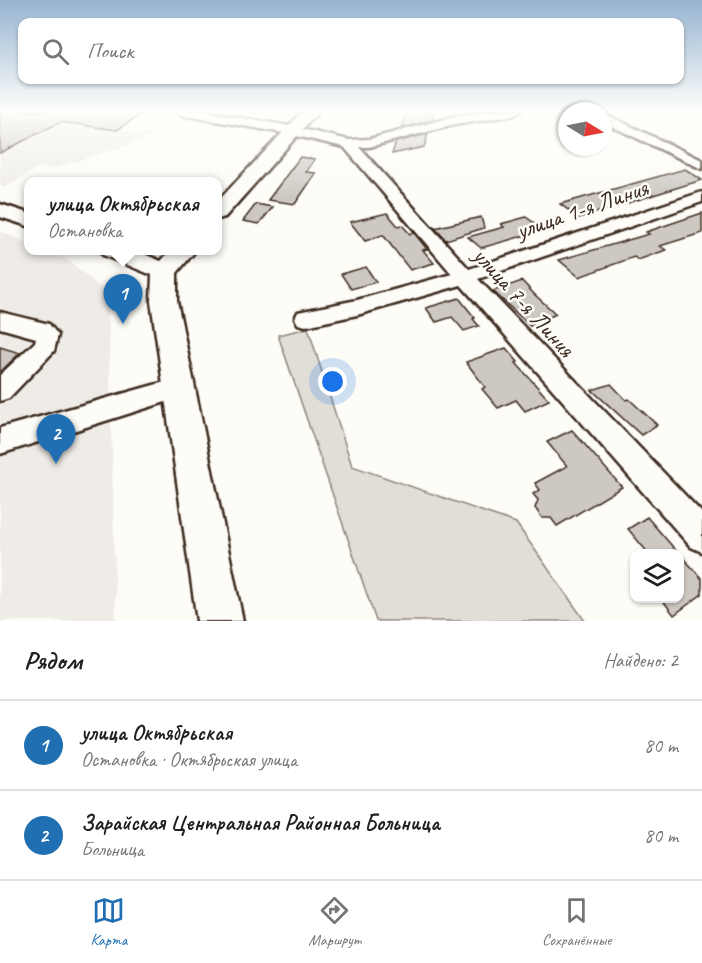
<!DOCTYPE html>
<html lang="ru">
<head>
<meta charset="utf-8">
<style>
	body { margin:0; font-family:Caveat,sans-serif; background:#f2f2f2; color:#202124 }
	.controls { position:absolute; right:18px; bottom:18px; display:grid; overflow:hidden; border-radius:12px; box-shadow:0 2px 4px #0004 }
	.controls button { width:54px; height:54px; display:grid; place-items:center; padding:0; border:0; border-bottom:2px solid #e0e0e0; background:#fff; color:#202124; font:30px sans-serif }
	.compass { position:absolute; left:558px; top:102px; width:54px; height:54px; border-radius:50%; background:#fff; box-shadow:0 2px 4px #0004; rotate:100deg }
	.you { position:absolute; left:333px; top:382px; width:21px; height:21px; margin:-15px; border:4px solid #fff; border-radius:50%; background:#1a73e8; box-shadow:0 0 0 9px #1a73e833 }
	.badge { display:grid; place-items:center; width:39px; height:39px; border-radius:50%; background:#1f6fb2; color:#fff; font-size:20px; font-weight:700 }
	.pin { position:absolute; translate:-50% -50px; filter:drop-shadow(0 2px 3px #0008) }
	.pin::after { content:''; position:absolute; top:32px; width:21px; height:18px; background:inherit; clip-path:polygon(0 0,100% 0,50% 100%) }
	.popup { position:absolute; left:24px; top:177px; width:198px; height:78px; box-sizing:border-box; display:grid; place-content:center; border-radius:12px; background:#fff; filter:drop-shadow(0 2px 4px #0005); font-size:20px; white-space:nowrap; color:#757577 }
	.popup b { font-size:22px; color:#202124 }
	.popup::after { content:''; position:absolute; left:50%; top:100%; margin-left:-12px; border:12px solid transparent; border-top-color:#fff }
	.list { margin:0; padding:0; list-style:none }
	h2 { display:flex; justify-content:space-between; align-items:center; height:78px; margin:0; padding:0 24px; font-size:26px }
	h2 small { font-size:20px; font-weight:400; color:#757577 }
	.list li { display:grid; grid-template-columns:39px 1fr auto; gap:18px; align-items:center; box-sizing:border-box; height:90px; padding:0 24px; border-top:2px solid #e0e0e0 }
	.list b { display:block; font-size:22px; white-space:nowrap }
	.list p { margin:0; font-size:20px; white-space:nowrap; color:#757577 }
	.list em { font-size:20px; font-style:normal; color:#757577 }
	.icon { flex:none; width:33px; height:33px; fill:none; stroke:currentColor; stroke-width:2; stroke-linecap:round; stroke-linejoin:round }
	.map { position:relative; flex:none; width:702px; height:621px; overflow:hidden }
	.search { position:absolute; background:#fff; box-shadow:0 2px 4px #0004; left:18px; right:18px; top:18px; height:66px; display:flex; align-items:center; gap:15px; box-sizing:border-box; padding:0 21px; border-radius:12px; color:#757577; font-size:22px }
	.sheet { height:258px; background:#fff }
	nav { display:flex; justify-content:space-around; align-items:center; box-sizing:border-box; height:84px; border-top:2px solid #e0e0e0; background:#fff; font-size:16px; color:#757577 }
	nav a { display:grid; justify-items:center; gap:3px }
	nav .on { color:#1f6fb2 }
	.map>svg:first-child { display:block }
	.built { fill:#efece7 }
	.green { fill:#e1ded7; stroke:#8e847a; stroke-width:1.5 }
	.building { fill:#cdc8c2; stroke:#3b2a1e; stroke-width:1.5 }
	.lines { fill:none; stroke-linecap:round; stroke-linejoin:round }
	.minor-casing { stroke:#3b2a1e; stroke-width:5 }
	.major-casing { stroke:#3b2a1e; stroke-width:5 }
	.minor { fill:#fdfcf7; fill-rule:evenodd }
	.major { fill:#fdfcf7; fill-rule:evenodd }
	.labels { text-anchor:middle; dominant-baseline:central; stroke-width:5; stroke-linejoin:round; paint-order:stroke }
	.street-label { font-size:24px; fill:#3b2a1e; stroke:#fdfcf7 }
</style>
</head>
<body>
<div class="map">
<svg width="702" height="621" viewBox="0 0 702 621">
	<rect width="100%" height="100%" fill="#fdfcf7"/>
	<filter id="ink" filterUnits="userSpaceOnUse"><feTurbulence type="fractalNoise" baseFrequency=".0167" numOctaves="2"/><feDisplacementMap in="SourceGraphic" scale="12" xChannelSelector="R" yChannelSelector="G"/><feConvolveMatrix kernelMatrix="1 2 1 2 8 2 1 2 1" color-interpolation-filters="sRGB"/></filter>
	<g filter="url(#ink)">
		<!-- built -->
		<path class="built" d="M0,111L148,134L152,137L52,169L41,167L4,187L0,186Z
			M0,231L28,243V250L47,251L68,260L108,294L116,621H0Z"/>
		<!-- green -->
		<path class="green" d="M308,328L352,466L516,523L585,621H376L278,335Z"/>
		<!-- building -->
		<path class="building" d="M0,111H146L117,130L60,122L0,153Z
			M408,111H434L432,120L402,128Z
			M428,134L424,147L392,154L396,142Z
			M300,157L315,159L306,172L316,173L295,204L268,200Z
			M685,169L702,180L579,218L560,204Z
			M256,204L273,207L259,224L243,221Z
			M387,213L398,226L402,225L410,234L414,233L427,249L423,250L434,263L410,270L383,235L365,241L350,222Z
			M702,213V233L660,246L666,250L638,260L634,257L579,277L559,260L649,234L646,232Z
			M481,217L484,228L446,240L435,228Z
			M526,217L544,230L481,248L468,237L504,227L501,224Z
			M366,267L376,282L351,289L341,274Z
			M522,281L535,295L556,314L530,326L493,291Z
			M459,298L475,318L473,319L479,326L464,331L452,317L436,322L426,308Z
			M0,347L20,353L0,372Z
			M506,348L518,362L516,363L549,400L525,411L516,400L498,408L482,389L485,387L466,362Z
			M611,384L626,400L629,399L657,425L641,435L592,390Z
			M572,430L622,487L557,526L551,518H542L535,508L538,500L533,494L540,490L535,483L567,466L547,442Z
			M647,517L679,554H649L628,529Z
			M680,554L702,579V594L674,615L661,598H680Z"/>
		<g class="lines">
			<defs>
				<path id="minor" d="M175,111H202L284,125L349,140L369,139L453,117L492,111H521L515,115L454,125L369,147H359L469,269L702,192V202L478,279L702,513V552L691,547L461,285L357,315L306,326L298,324L295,318L298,312L357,300L452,274L344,147L284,133L181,115Z
					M603,113L702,160V169L603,122Z
					M0,312L49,324L58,335L54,351L9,398L0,401V375L35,342L36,338L0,328Z
					M179,378L188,381L191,388L188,395L0,454V428Z"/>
				<path id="major" d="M303,111H319L225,217L218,219V201Z
					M0,204L28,213V226L0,217Z
					M100,250H134L161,261L171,250H196L177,273V301L243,621H197L151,301L152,275L103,255Z"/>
			</defs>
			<!-- minor casing -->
			<use href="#minor" class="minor-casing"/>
			<!-- major casing -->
			<use href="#major" class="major-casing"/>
			<!-- minor -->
			<use href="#minor" class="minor"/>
			<!-- major -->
			<use href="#major" class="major"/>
		</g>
	</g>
	<!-- sky -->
	<linearGradient id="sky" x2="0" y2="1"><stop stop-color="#96b4d0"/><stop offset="0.56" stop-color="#fefefb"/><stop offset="1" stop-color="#fefefb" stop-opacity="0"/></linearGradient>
	<rect width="702" height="198" fill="url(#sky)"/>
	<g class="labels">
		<!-- street labels -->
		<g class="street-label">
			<text transform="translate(582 209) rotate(-19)">улица 1-я Линия</text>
			<text transform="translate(524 302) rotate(48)">улица 7-я Линия</text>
		</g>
	</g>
</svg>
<div class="controls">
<button><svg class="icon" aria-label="layers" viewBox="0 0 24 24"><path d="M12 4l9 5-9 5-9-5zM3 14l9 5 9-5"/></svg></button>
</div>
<svg class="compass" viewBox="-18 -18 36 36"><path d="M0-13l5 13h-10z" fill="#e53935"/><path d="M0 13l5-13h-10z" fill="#757577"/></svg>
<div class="you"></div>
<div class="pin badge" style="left:123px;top:324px">1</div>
<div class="popup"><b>улица Октябрьская</b>Остановка</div>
<div class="pin badge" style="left:56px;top:464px">2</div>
<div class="search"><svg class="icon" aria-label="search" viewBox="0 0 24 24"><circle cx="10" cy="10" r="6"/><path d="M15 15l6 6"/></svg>Поиск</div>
</div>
<section class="sheet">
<h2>Рядом<small>Найдено: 2</small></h2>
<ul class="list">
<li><span class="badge">1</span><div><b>улица Октябрьская</b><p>Остановка · Октябрьская улица</p></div><em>80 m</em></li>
<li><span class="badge">2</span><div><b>Зарайская Центральная Районная Больница</b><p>Больница</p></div><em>80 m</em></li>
</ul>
</section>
<nav>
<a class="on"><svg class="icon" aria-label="map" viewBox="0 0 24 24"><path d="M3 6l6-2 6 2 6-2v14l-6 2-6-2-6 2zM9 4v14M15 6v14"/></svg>Карта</a>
<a><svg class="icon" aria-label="directions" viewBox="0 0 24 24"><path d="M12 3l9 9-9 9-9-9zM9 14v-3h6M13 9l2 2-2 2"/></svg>Маршрут</a>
<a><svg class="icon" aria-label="saved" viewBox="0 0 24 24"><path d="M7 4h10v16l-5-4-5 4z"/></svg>Сохранённые</a>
</nav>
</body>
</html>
